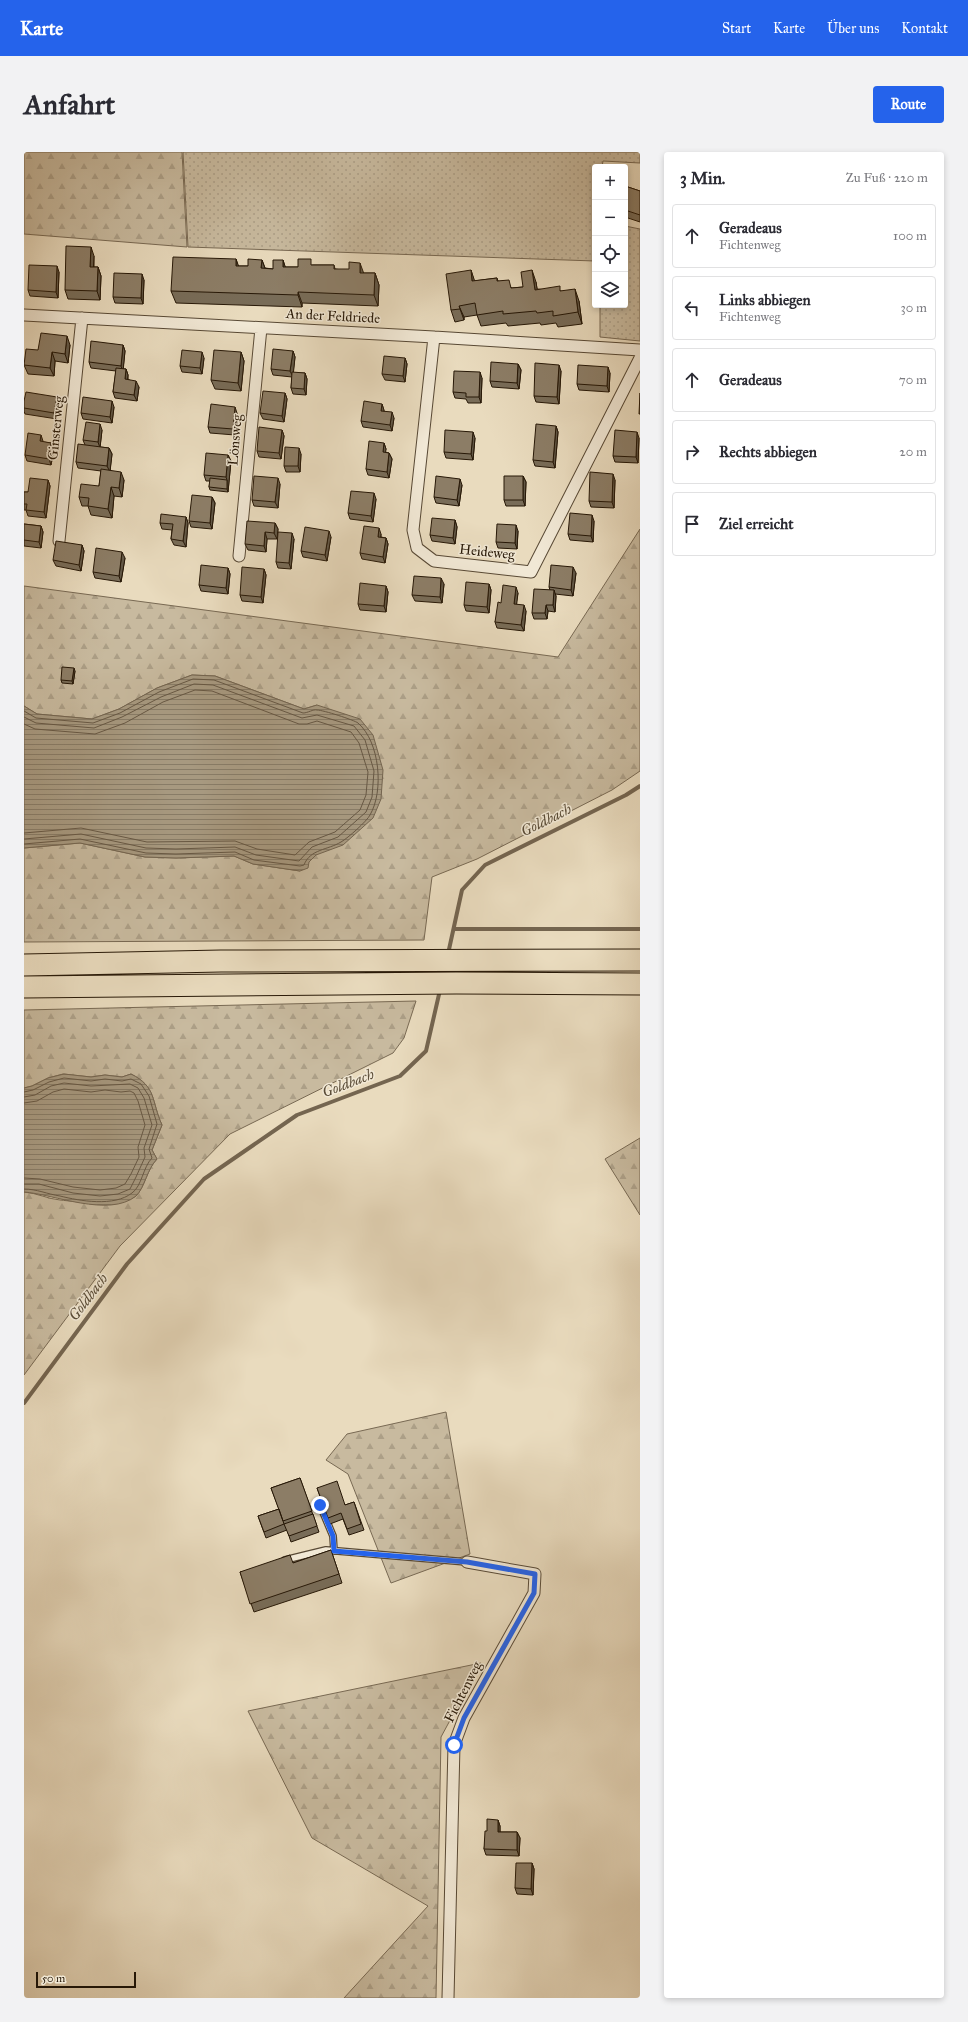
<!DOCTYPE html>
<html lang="de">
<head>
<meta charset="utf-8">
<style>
	body { margin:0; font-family:"IM FELL Great Primer",serif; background:#f2f2f3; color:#2b2b33 }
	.controls { position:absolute; right:12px; top:12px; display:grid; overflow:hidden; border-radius:4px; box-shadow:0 2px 6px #0003 }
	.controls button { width:36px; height:36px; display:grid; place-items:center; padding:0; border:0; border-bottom:1px solid #e1e1e2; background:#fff; color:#2b2b33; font:20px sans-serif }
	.scale { position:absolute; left:12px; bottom:10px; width:100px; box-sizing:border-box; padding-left:4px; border:2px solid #271807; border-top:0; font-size:11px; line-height:14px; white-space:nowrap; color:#271807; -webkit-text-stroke:3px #f1e8d5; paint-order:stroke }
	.stop { position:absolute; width:12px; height:12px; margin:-9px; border:3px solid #2563eb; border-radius:50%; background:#fff }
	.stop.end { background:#2563eb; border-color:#fff; box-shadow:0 1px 4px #0008 }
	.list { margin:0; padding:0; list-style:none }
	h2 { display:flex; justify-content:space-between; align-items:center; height:52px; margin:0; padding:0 16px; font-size:17px }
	h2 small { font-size:13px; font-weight:400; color:#7c7c81 }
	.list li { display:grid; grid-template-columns:26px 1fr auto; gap:12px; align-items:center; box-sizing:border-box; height:64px; margin:0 8px 8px; padding:0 8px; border:1px solid #e1e1e2; border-radius:4px }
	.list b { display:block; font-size:15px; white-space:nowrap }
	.list p { margin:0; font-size:13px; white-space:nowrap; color:#7c7c81 }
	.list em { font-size:13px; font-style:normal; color:#7c7c81 }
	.icon { flex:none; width:22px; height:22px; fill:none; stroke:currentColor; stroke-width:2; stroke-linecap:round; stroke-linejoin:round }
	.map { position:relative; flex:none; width:616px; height:1846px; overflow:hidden; border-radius:4px }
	header { display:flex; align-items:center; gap:24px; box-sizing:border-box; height:56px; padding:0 20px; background:#2563eb; color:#fff }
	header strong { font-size:19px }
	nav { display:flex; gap:22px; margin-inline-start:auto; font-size:14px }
	.intro { display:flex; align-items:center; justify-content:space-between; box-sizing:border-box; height:96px; padding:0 24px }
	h1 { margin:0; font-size:28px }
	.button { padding:10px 18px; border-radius:4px; background:#2563eb; color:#fff; font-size:14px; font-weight:700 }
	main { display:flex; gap:24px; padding:0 24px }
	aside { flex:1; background:#fff; border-radius:4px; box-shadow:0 2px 6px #0003 }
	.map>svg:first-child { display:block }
	.grass { fill:url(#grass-dots); stroke:#786953 }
	.forest { fill:url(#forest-firs); stroke:#786953 }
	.water { fill:url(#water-rules); stroke:#746550 }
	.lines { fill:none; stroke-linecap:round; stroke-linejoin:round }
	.shore { stroke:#675844; stroke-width:1 }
	.stream { stroke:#746550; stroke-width:4 }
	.lane-casing { stroke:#584935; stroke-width:8 }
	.street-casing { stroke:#584935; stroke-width:13 }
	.highway-casing { stroke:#271807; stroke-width:23 }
	.lane { stroke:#f1e8d5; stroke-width:5.5 }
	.street { stroke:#f1e8d5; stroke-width:11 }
	.highway { stroke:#e9dbbe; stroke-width:21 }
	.wall { fill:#786c58; stroke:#271807 }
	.shaded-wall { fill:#625847; stroke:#271807 }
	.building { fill:#8c7d66; stroke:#271807 }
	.route { stroke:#2563eb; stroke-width:5 }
	.labels { text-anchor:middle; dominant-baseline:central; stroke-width:3; stroke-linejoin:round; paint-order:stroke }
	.street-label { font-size:14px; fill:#271807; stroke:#f1e8d5 }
	.water-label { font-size:15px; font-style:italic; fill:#5a4c37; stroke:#f1e8d5 }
</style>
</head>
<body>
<header>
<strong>Karte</strong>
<nav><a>Start</a><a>Karte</a><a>Über uns</a><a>Kontakt</a></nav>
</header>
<div class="intro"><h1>Anfahrt</h1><a class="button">Route</a></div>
<main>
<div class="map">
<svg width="616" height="1846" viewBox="0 0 616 1846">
	<defs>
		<pattern id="grass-dots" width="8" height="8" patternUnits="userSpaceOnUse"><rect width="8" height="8" fill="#c8ba9f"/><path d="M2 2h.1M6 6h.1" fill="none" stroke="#ac9f87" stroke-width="1.8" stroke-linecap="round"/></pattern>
		<pattern id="forest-firs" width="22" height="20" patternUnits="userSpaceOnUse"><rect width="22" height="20" fill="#c8ba9f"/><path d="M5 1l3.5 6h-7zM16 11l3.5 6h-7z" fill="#ac9f87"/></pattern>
		<pattern id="water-rules" width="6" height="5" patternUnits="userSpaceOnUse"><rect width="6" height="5" fill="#a79980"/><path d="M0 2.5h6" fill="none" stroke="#887c67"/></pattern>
	</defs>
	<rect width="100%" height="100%" fill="#e9dbbe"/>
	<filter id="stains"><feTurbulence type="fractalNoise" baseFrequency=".005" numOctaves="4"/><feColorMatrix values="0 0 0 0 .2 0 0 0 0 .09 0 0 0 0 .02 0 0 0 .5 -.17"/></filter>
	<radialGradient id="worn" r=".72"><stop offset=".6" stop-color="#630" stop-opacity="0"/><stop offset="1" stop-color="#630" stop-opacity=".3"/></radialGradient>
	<!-- grass -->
	<path class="grass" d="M159,0H616V11L579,9L578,15H571V109L164,95Z
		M601,74L616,77V189L576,185V153H601Z"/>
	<!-- forest -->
	<path class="forest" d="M0,0H158L163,95L0,82Z
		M616,377V619L588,638L453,707L408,725L400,788L0,790V696L56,691L121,705L152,706L210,704L229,712L276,719L292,703L293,553L280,557L191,524L168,523L133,536L95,557L68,567L13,562L0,554V434L534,505Z
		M392,849L380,886L369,901L206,982L96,1094L0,1223V1040C13,1041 24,1047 36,1048C54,1050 98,1055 112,1044C121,1035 123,1017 133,1007L128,998L138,973C127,949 133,935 107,922L98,925L81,923L67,925L39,922L24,926L8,934L0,936V858Z
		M616,986V1063L581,1007Z
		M422,1260L446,1402L367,1431L324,1322L302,1308L323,1282Z
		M457,1511L417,1585L412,1846H320L404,1754L288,1686L224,1559Z"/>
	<!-- water -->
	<path class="water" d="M168,523L191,524L280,557L293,553L336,567L349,583L359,618L357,647L349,666L319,693L292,703L285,710L284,716L276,719L229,712L210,704L152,706L121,705L56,691L0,696V554L13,562L68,567L95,557L133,536Z
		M40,922L67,925L81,923L98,925L107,922C133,935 127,949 138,973L128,998L133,1007C123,1017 121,1035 112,1044C85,1066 29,1042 0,1040V936L8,934L24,926Z"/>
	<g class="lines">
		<!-- shore -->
		<path class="shore" d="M0,559L12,566L69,571L96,561L135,540L169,527L190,528L279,561C284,561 289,557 293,558C299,558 330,568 334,571C356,590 360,639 346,663C343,669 324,686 317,690C304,698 286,697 280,713L276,714L230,708L211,700L152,702L122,701L56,687L0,692
			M0,565L12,571L70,576L98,565L137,545L170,532L189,533L278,566L293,563L330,574L341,588L350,619L348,645L342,660L314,685L288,695L275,709L232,703L211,695L152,697L122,696L57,682L0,687
			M0,572L11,577L71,582L101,571L139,550L171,538L188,539L275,572H283L293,569L327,580L335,591L344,620L342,643L336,658L311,680L285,690L271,703L233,697L211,689L123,690L57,676L0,681
			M0,940L9,938L25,930L40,926L67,929L81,927L98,929L107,927L117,932L125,944L133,972L125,997L128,1006C119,1015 118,1034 108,1041C90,1055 56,1049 36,1044C23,1042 13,1037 0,1037
			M0,945L11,943L27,934L40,931L67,934L106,932L114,936L120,946L128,973L120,996L121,1005L112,1025L106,1037L94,1042L76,1044L49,1041L15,1032H0
			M0,951L13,949L29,940L40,937L67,940L81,938L97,940L106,939L110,941L114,949L121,973L114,995L115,1005L107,1022L101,1032L92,1036L76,1038L49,1035L16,1027L0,1026"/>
		<!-- stream -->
		<path class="stream" d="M430,777H616
			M424,802L438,738L461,713L602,643L616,634
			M0,1251L103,1112L180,1027L273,963L376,924L402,899L416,838"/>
		<defs>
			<path id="lane" d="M296,1353L309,1384L310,1399
				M261,1408L302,1398L443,1410"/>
			<path id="street" d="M0,163L410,185L616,198
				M410,185L389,378L393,396L410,409L507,420L616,206
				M35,389L58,166
				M215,404L237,176
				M424,1846L430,1593L440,1566L510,1441L511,1422L443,1410"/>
			<path id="highway" d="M0,813L197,809L616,808
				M0,835L432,831L616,832"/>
		</defs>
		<!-- lane casing -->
		<use href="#lane" class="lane-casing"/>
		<!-- street casing -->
		<use href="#street" class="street-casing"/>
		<!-- highway casing -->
		<use href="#highway" class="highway-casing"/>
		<!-- lane -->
		<use href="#lane" class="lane"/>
		<!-- street -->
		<use href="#street" class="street"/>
		<!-- highway -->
		<use href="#highway" class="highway"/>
	</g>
	<!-- wall -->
	<path class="wall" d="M601,34L616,39V70L601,65Z
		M70,104V115H74L77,124L76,148L44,147L41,138Z
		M212,107L214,114H224L238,108L241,116L249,117L259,108L261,115H274L289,113H310L311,117L340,121H351L355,133L354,154L278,151V155L152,151L147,139Z
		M447,118L450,129L473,126L474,129L488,136L499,135L512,130L513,137L537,139L555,149L558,172L534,175L532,171L517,173L516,171L484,174L482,171L457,174L453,163L440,165V168L431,170L427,158Z
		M35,120L34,146L6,144L4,138Z
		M120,128L119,152L91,151L89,145Z
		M46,193L44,211L31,209L30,224L4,222L0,213L14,198Z
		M99,193L101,199L99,217H102L104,223V227L115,235L113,249L91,246L89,240L92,219L67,216L65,210Z
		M269,199L271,205L269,221H281L283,227L282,243L269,242L267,236L268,225L249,223L247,217Z
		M217,200L220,209L217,239L191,237L187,228Z
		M180,206L178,222L158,220L156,214Z
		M381,206L383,212L381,230L361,228L358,222Z
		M494,212L497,218L495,237L468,235L466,229Z
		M537,219L535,252L512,250L510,244Z
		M586,221L585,240L555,238L553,232Z
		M458,226L457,251H444L442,247L431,246L429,240Z
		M261,241L263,247L260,270L239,267L236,261Z
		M0,249L35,251L33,267L1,262L0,259Z
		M358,252L360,259L370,266L368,279L339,275L337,269Z
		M90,255L88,271L59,267L57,261Z
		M213,261L211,283L186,281L184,275Z
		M532,274L534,280L531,316L511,314L509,308Z
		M78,278L76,295L85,296L88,302L86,318L100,328L98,345L90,344L88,366L67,363L64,354H58L55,345L75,334L77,319L54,316L52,310L61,293L59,288Z
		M258,278L260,284L257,307L235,305L233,299Z
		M451,286L449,308L422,306L420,300Z
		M615,286L614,311L591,310L589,304Z
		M19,290L27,291L30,297L27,313L3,309L1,303Z
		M360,291L362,297L361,300L365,301L368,307L365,326L344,323L342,317Z
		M277,302L276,320H262L260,314Z
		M204,303L207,309L204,340L186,338L185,335L186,329H182L180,323Z
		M499,324L502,330L501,354H482L480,348Z
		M24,328L26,334L22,366L4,364L2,358H0V340H4Z
		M591,328L590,356L567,355L565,349Z
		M256,332L254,356L230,354L228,348Z
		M438,333L435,354L412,351L410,345Z
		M188,345L191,351L188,377L167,375L165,369Z
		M352,347L349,370L326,367L324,361Z
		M162,365L164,371L162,395L150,393L147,387L148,378L138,377L136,371Z
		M431,368L433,375L431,392L408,389L406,383Z
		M570,369L569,390L546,388L544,382Z
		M251,371L254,377L253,387H243L242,400L224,398L221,392Z
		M0,372L17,374L19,380L17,396L0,394Z
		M494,379L493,397L474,396L472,390Z
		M357,382V385L362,386L364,392L361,411L338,407L336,401Z
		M307,385L303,409L279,405L277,399Z
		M270,387L267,417L254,416L252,410Z
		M58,393L60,399L57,419L32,414L29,408Z
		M101,406L97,430L71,426L69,420Z
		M204,416L206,422L204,442L177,439L175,433Z
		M240,417L242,423L239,451L218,449L216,443Z
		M552,421L549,444L531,442L532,444L531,460L524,459L523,467H510L508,461L526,438L525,435Z
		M420,432L418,451L391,449L388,443Z
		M465,432L467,438L465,461L442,459L440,453Z
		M362,434L364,440L362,460L336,458L334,452Z
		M494,441L492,452L502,459L500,479L473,476L471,470L477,451Z
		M51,519L49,532L38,531L37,528Z
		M276,1326L295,1380L267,1390L263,1378L242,1386L234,1364L255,1357L247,1336Z
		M293,1336L321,1353L330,1350L340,1378L325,1383L319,1367L306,1372Z
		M307,1398L318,1431L230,1460L216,1420L269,1411Z
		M474,1668L476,1674V1680H493L496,1686L495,1704L462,1703L460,1697L463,1679Z
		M508,1711L510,1717L509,1743L493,1742L491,1736Z"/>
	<!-- shaded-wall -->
	<path class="shaded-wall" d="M67,95L70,104L69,124L66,115Z
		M212,107L216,118L212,114Z
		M238,108L242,119L237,116Z
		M259,108L263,120L259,115Z
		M336,111L340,122L336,121Z
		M33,114L35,120L34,146L32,140Z
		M74,115L77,124L76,148L73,139Z
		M447,118L451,130L448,129Z
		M508,118L512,130L515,149L511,138Z
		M351,121L355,133L354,154L350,143Z
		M118,122L120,128L119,152L117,146Z
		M551,137L555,149L558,172L554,160Z
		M274,140L278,151V155L274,143Z
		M435,154L440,165V168L436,157Z
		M43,184L46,193L44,211L41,202Z
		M99,193L101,199L99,220L97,214Z
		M269,199L271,205L269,225L266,219Z
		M28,200L31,209L30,224L26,216Z
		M178,200L180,206L178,222L176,216Z
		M217,200L220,209L217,239L214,231Z
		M381,206L383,212L381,230L379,224Z
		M494,212L497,218L495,237L493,231Z
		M535,213L537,219L535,252L533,245Z
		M584,215L586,221L585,240L583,234Z
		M102,217L104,223L103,233L101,227Z
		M456,220L458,226L457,251L455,245Z
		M281,221L283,227L282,243L280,237Z
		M112,229L115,235L113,249L110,243Z
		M261,241L263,247L260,270L258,264Z
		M33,245L35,251L33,267L30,261Z
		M88,249L90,255L88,271L86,265Z
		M358,252L360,258L359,265L357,259Z
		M211,255L213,261L211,283L209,277Z
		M368,260L370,266L368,279L366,273Z
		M76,272L78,278L76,296L74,290Z
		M532,274L534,280L531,316L529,310Z
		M258,278L260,284L257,307L255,301Z
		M449,280L451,286L449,308L447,302Z
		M613,280L615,286L614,311L612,305Z
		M17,283L19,289L18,296L16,289Z
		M27,291L30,297L27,313L25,307Z
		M360,291L362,297L361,306L359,300Z
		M85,296L88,302L86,320L83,314Z
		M275,296L277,302L276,320L274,314Z
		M365,301L368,307L365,326L363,320Z
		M204,303L207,309L204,340L203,337V328L202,325Z
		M97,320L100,328L98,345L95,336Z
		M589,322L591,328L590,356L588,350Z
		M499,324L502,330L501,354L499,348Z
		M254,326L256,332L254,356L251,350Z
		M436,327L438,333L435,354L433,348Z
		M24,328L26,334L22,366L20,360Z
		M87,335L90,344L88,366L84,357Z
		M350,341L352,347L349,370L347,364Z
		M188,345L191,351L188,377L186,371Z
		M568,363L570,369L569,390L567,384Z
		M162,365L164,371L162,395L159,389Z
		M431,368L433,375L431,392L429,386Z
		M251,371L254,377L253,387L250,381Z
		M492,373L494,379L493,397L491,391Z
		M17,374L19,380L17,396L15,390Z
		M355,376L357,382L356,391L354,385Z
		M305,379L307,385L303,409L301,403Z
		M241,380L243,387L242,400L240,394Z
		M268,381L270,387L267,417L265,411Z
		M362,386L364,392L361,411L359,405Z
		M58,393L60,399L57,419L55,413Z
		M98,400L101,406L97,430L95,424Z
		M549,415L552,421L549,444L547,438Z
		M204,416L206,422L204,442L202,436Z
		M240,417L242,423L239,451L237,445Z
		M417,426L420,432L418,451L416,445Z
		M465,432L467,438L465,461L463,455Z
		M362,434L364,440L362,460L360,454Z
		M492,435L494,441L492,458L490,452Z
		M530,438L532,444L531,460L529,453Z
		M500,453L502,459L500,479L497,473Z
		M522,453L524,459L523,467L521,461Z
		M50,516L51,519L49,532L48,529Z
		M474,1668L476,1674V1686L474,1680Z
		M493,1680L496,1686L495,1704L493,1698Z
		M508,1711L510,1717L509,1743L507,1737Z"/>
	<!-- building -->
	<path class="building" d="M601,34L616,39V63L601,58Z
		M42,94L67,95L66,115H74L73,139L41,138Z
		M149,105L212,107V114H224V107L238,108L237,116L249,117V108H259V115H274V107H287V113H310V117H325V110L336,111V121H351L350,143L274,140V143L147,139Z
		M5,113L33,114L32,140L4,138Z
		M447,118L448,129L473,126V129L485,128L487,136L499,135L497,120L508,118L511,138L536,134V139L551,137L554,160L529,164V159L513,161L512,159L479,162V159L453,163L451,151L435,154L436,157L427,158L422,122Z
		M90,121L118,122L117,146L89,145Z
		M17,181L43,184L41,202L28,200L26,216L0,213L2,197L14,198Z
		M67,189L99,193L97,214L65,210Z
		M249,197L269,199L266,219L247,217Z
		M158,198L178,200L176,216L156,214Z
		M190,198L217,200L214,231L187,228Z
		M360,204L381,206L379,224L358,222Z
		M467,210L494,212L493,231L466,229Z
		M511,211L535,213L533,245L510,244Z
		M554,213L584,215L583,234L553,232Z
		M92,216L102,217L101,227L112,229L110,243L89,240Z
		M430,219L456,220L455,245H442V241L429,240Z
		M268,220L281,221L280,237L267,236Z
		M239,239L261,241L258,264L236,261Z
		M2,240L33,245L30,261L0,256V249Z
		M616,241V262H615Z
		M59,245L88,249L86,265L57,261Z
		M340,249L358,252L357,259L368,260L366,273L337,269Z
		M187,252L211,255L209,277L184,275Z
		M62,270L76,272L74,290L59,288Z
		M512,272L532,274L529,310L509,308Z
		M235,275L258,278L255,301L233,299Z
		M421,278L449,280L447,302L420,300Z
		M591,278L613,280L612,305L589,304Z
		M4,281L17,283L16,289L27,291L25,307L1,303Z
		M345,289L360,291L359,300L365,301L363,320L342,317Z
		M54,292L85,296L83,314L52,310Z
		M261,295L275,296L274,314H260Z
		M182,301L204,303L202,325L180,323Z
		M77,317L97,320L95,336L87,335L84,357L64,354L65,346L55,345L57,332L75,334Z
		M566,320L589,322L588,350L565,349Z
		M230,324L254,326L251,350L228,348Z
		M412,324L436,327L433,348L410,345Z
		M480,324H499V348H480Z
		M6,326L24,328L20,360L2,358L3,352H0V340H4Z
		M186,326L203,328V337L185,335Z
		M327,339L350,341L347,364L324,361Z
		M168,343L188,345L186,371L165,369Z
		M546,361L568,363L567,384L544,382Z
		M137,362L162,365L159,389L147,387L149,372L136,371Z
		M408,366L431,368L429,386L406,383Z
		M223,369L251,371L250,381L241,380L240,394L221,392Z
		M0,372L17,374L15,390L0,388Z
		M473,372L492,373L491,391L472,390Z
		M340,374L355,376L354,385L362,386L359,405L336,401Z
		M281,375L305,379L301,403L277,399Z
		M254,380L268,381L265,411L252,410Z
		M32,389L58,393L55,413L29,408Z
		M72,396L98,400L95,424L69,420Z
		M177,413L204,416L202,436L175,433Z
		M527,413L549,415L547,438L525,435Z
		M218,415L240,417L237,445L216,443Z
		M390,424L417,426L416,445L388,443Z
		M442,430L465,432L463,455L440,453Z
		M336,431L362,434L360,454L334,452Z
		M479,433L492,435L490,452L500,453L497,473L471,470L474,450L477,451Z
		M510,437L530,438L529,453H522L521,461H508Z
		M38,515L50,516L48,529L37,528Z
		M276,1326L288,1359L259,1369L247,1336Z
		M313,1329L321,1353L330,1350L337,1372L323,1377L317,1361L304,1366L293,1336Z
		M255,1357L260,1372L240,1380L234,1364Z
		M289,1362L293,1374L265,1384L260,1372Z
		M307,1398L315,1422L226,1452L216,1420L266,1403L269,1411Z
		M463,1667L474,1668V1680H493V1698L460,1697L461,1679H463Z
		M492,1711H508L507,1737L491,1736Z"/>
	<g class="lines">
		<!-- route -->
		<path class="route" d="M296,1353L309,1384L310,1399L443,1410L511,1422L510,1441L440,1566L430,1593"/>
	</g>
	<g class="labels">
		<!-- street labels -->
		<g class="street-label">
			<text transform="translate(309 164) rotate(3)">An der Feldriede</text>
			<text transform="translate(32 276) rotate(-84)">Ginsterweg</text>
			<text transform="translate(211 288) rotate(-85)">Lönsweg</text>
			<text transform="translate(463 400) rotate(6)">Heideweg</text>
			<text transform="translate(439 1540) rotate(-63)">Fichtenweg</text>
		</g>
		<!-- water labels -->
		<g class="water-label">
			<text transform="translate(522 668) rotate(-27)">Goldbach</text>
			<text transform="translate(324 931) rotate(-21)">Goldbach</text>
			<text transform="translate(64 1145) rotate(-53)">Goldbach</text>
		</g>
	</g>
	<rect width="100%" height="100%" filter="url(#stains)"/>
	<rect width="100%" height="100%" fill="url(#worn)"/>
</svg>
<div class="controls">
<button>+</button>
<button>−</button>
<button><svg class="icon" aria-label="locate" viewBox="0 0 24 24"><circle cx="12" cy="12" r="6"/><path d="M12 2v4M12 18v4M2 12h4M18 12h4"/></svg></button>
<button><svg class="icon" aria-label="layers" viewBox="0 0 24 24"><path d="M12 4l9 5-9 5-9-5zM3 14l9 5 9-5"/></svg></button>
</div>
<div class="scale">50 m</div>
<div class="stop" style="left:430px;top:1593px"></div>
<div class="stop end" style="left:296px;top:1353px"></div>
</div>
<aside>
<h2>3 Min.<small>Zu Fuß · 220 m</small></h2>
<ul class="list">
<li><svg class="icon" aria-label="ahead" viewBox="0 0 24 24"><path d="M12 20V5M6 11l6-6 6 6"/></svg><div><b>Geradeaus</b><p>Fichtenweg</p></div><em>100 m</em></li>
<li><svg class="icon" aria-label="left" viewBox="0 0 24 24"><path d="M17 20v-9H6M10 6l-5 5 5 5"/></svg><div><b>Links abbiegen</b><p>Fichtenweg</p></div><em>30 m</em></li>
<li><svg class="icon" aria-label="ahead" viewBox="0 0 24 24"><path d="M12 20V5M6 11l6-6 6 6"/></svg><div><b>Geradeaus</b></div><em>70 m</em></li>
<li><svg class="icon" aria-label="right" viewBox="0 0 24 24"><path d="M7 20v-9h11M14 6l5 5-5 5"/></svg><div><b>Rechts abbiegen</b></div><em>20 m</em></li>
<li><svg class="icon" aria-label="arrive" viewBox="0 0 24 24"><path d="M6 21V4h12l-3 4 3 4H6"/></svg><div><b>Ziel erreicht</b></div></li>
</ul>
</aside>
</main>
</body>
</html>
